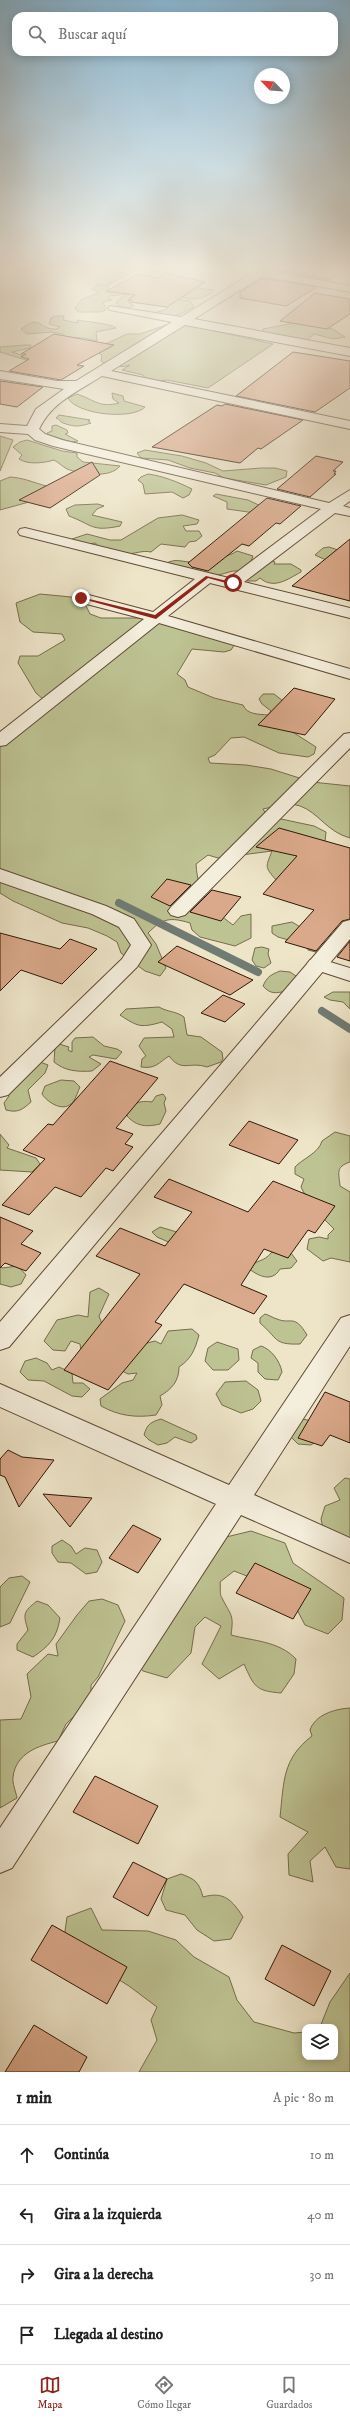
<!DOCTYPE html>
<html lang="es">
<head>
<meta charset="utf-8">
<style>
	body { margin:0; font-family:"IM FELL DW Pica",serif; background:#f2f2f2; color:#222 }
	.controls { position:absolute; right:12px; bottom:12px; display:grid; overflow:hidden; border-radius:8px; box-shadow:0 2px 10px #0003 }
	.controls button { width:36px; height:36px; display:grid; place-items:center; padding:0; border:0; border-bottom:1px solid #e0e0e0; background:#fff; color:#222; font:20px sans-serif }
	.compass { position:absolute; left:254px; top:68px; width:36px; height:36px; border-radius:50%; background:#fff; box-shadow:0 2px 10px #0003; rotate:295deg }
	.stop { position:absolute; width:12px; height:12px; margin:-9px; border:3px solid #8f2418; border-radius:50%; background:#fff }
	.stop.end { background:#8f2418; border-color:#fff; box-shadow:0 1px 4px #0008 }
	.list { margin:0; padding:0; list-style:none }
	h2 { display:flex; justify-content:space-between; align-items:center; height:52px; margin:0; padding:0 16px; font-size:17px }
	h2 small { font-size:13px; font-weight:400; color:#767676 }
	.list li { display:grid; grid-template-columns:26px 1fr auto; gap:12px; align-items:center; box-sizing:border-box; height:60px; padding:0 16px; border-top:1px solid #e0e0e0 }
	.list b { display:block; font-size:15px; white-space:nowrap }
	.list em { font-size:13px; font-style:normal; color:#767676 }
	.icon { flex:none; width:22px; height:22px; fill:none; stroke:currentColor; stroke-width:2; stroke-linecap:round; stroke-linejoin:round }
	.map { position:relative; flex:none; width:350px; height:2072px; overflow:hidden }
	.search { position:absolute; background:#fff; box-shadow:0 2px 10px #0003; left:12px; right:12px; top:12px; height:44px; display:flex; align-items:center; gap:10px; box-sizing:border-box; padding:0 14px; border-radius:12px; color:#767676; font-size:15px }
	.sheet { height:292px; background:#fff }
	nav { display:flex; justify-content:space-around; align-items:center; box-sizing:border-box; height:56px; border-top:1px solid #e0e0e0; background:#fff; font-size:11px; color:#767676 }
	nav a { display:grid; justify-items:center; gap:2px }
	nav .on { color:#8f2418 }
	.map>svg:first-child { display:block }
	.green { fill:#bec393; stroke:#776c4c }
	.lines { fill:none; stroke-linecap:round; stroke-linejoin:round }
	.stream { stroke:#707b73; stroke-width:8 }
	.building { fill:#daa98b; stroke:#301605 }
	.minor-casing { stroke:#604a36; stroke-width:2 }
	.tertiary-casing { stroke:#604a36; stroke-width:2 }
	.minor { fill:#f4eedc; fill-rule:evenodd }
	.tertiary { fill:#f4eedc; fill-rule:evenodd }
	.route { fill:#8f2418 }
</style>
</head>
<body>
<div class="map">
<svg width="350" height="2072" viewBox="0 0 350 2072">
	<rect width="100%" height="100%" fill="#eee5c9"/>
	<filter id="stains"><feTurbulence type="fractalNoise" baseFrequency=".005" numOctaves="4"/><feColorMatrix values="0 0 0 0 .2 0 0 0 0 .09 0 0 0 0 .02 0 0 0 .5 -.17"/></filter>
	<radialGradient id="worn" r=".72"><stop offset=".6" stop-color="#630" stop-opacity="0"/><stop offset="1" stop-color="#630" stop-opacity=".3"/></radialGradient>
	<!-- green -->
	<path class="green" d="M119,269H137L107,286L109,288L105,291L110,293L120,290L126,294L110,296L108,298L112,300L103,302L106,310L100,312H78L75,308L82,299L99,293L92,289L99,284L106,286Z
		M191,287L214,290C205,300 187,302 177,294Z
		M136,294L128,302L134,306L127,308L117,305L116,302L125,295Z
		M167,298L190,301L194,307C181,313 170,323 157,312L167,309L165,306Z
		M57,316H64L63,320L78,323L77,320C87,322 109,323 116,328L96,332L97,341L84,338L66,337L63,334L51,332L27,334L21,329C42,313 37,330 57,329L60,327L49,324L51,318Z
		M294,323L333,329L345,337L334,339L314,334L305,342L262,333L263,329Z
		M166,325H188L273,344L208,388L167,380L157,381L145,378L143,375L122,370L130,365C122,368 108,367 101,361L102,355L93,350L127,334H140Z
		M25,345H31L30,348L12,352L30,358L26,360L0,352V347Z
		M112,393L123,396L124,401L145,407C133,420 77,415 68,398L77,394C95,400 99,408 119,403L113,399Z
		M59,415L90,420L88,421L91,423C79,427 74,427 63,423C60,422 60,419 56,418Z
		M56,425L67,430L68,433L65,434L78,441L72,442L48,435L47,433L52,431V426Z
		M0,436L13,440L0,471Z
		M27,440L62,451L77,453V457L83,462L120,466C110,479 80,474 67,469C62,466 59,463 54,460C44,463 28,465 19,459L22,455L13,447L20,442Z
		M145,450L182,456L206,463L223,471L261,468H275L287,471L286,477L266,485L224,478L215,473L190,468L168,460L141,458L137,453Z
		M148,474C163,476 178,482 192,489L189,495L183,498L172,492L145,494L143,484L138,480L141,477Z
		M10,477C24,478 32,482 46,486L29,502L0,510V481Z
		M216,494L248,500L263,507L255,513L227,509V502L213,496Z
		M98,504L104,506L97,509L92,515L122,522L120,526C91,532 93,525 69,516L66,509L75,505Z
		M182,515L199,520L197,524L183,526L186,531H199L202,536L196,541L189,542L185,547L161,544L151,552C142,550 135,554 126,554C116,553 102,549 95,543L89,544L72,541V539L87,534L110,540H121L158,518Z
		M329,547L341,551L326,560L315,555L323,548Z
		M237,551L253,556L251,561L270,560L275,562L274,564H291L301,570V572C288,579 274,590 260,578L256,581H244L239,571C230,570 224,575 215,575C199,575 180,568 165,564C176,557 183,563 195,562C206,562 229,557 237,551Z
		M40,594L71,597L84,602L90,614L101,618H147L235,644L231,650L224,652L192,649L177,674L185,680L188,687L214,698L243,705C247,715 259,714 268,715L271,711L262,704L259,699L263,694H274L283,701L291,731L316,747L314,754L308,757L279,753L244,737L231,738L215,755L208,758L210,763L246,765L271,769L312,782L350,786V838C327,832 318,812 300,806C289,802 273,807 263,809L267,816L314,826L326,832L325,842L276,880C264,866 266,867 272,851L218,858L208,855L196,864C198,895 209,907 233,925L241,916L251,914V938L235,946L200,937L192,930L190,923C170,917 163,918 148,933L156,944L166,968L160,976L145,971L121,953L117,942L107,936L88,928L62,923L13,901L0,893V746L44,700L36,693L18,663L20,656H38L65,640L62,634L33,632L20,622L16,603Z
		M292,922L330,945L323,954L308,950L306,945L278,937L272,933V926Z
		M262,947L269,949L268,954L271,963L264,968L256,966L252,960L255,948Z
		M280,971L290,972L296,976L287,991C276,993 271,995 263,986C267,977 270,975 280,971Z
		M333,992H350V1009L343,1002L330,1000L324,997Z
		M159,1007C167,1012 176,1011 184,1017L187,1035L201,1037L222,1052L223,1059L221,1062L207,1067C189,1061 182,1073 169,1056C158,1063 156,1069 141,1067L142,1059L146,1056L139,1046L144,1038L174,1037L172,1029L162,1022C141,1028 138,1027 120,1015L126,1009Z
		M93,1037L104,1046L117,1049L122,1052L116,1059L93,1055L89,1057L101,1064L92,1071C77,1072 65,1071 54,1062L55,1047L59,1044L69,1047L68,1050L72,1052V1042L75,1038Z
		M35,1060L48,1065L45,1073L28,1090L31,1102C22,1110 18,1113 6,1110L4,1103L9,1096L4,1093Z
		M61,1080L74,1081L80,1087C78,1091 76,1098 73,1102C64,1113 48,1103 42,1094L45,1086Z
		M163,1094L166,1098L164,1103L166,1111L160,1124C147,1127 137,1127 127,1116C130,1103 140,1100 152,1102L156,1096Z
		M335,1132L350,1136V1162C335,1167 339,1173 340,1186L350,1192V1262L331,1258L323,1261L307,1249L309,1239L319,1237L328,1239V1235L334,1229L322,1217L318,1202L304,1193L301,1187L304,1179L295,1174V1167C302,1159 319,1153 322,1141Z
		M0,1134L9,1145L7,1148L36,1158L40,1164L32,1172L0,1170Z
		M160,1227L180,1233L173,1244L157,1237L152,1232Z
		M272,1252L291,1253L297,1261L291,1268L280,1269C272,1283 258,1276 248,1268C257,1259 263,1263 272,1252Z
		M0,1265L2,1268L18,1266L26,1275L21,1284L11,1287L0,1284Z
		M99,1288L109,1294L99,1316L105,1332L143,1344L155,1341L161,1344L168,1331L192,1329L199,1335C195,1350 191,1359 179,1367C179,1381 172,1389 160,1396L162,1405L156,1415C136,1418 119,1416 101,1406L100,1399L122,1383L133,1380L137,1373L128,1374L81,1350L80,1344L71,1341L65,1351L53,1350L44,1341L57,1320L78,1315L88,1317L90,1292Z
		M265,1314C269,1315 273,1318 277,1319C291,1325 294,1313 307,1335L300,1344C273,1345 278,1338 260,1323V1318Z
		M217,1342L238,1349L239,1360L228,1370H213L205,1361L208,1348Z
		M261,1346C271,1349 280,1361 282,1372L278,1380L265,1379L258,1372V1363L251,1358L253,1350Z
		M36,1358L47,1363L52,1370L59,1367L72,1373L73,1383H83L90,1389L82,1397L72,1396L44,1381L28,1380L20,1372L25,1361Z
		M246,1381L258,1390L261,1401L253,1409L241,1413L222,1405L216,1394L225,1382Z
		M161,1419L196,1435L197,1439L191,1443L175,1437L167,1443L158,1445L149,1440L144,1435C147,1424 151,1422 161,1419Z
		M302,1419L313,1421L320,1439L311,1445L298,1444L291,1437Z
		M345,1478L350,1479V1562L323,1528L321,1519L325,1506L340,1500L334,1488Z
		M251,1531L285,1543L293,1563L344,1598L342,1620L328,1634L305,1625L294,1604L252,1578L234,1571L220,1582C221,1587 219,1594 222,1598C231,1616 234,1614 231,1635C253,1641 279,1641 296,1659L294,1674L281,1693C255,1691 254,1686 244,1664L219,1679L202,1664L221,1626L205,1617L195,1627L191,1653L167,1678L143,1671L124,1650L222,1538Z
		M62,1540L71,1546L76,1554L85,1548L97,1550L102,1562L97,1572L86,1574L71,1563L58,1562L52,1553V1546Z
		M22,1576L30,1582L10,1623L0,1627V1587L9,1578Z
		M102,1599L118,1605L125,1621L98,1677L91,1685V1700L66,1724L58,1741C38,1746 16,1753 13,1777C12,1783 16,1792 17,1798L0,1808V1720L21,1719L31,1697L27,1674L48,1654L58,1656L56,1644L77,1615L89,1601Z
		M37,1601L48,1605L60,1618C57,1638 49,1646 33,1657L17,1650V1644L28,1630C23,1614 23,1612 37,1601Z
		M350,1708V1869L336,1867L325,1847L310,1861L313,1882L289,1875L288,1854L308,1832L280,1817C284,1782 282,1759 312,1736L310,1730C315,1715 334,1709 350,1708Z
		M181,1874C195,1879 199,1882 203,1897C224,1891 232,1900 243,1917L231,1939L214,1941L197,1930L185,1915L166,1910L161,1899L167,1879Z
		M91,1908L102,1930L148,1931L176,1940L194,1957L229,1977L237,2000L254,2022L294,2033L305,2032V2057H335V2027H320L330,2002L350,1973V2072H139L157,2040L151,2020L157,2007L129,1986L63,1945L67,1917Z"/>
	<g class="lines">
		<!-- stream -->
		<path class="stream" d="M119,903L258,972
			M322,1011L350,1029"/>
	</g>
	<!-- building -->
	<path class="building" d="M273,269H347L329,280Z
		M166,273L205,282L167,307L130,302L132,300H128L135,295L107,291L138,274L159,278Z
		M263,278L317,287L286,306L240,298V292Z
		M315,293L350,299V314L327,329L280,321Z
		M54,334L114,345L77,365L84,366L61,380L9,371L29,359L21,357L26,354H21Z
		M293,352L350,361V388L315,412L236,396Z
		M0,381L43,387L17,407L0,404Z
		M225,404L303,420L261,449L258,448L240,463L152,447L217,405L222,406Z
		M316,456L343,462L333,471H336L334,474H336L310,497L277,489Z
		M92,462L100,475L50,508L19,500Z
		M267,498L301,506L280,524L276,523L249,546L242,544L208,571L192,567L188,563Z
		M350,539V601L292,586Z
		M294,688L335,699L305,735L258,725Z
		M279,828L350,848V919L342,921L316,951L285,942L314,910L263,894L297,856L256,847Z
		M167,879L191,885L170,906L151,897Z
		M212,890L241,897L221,921L190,912Z
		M0,933L60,949L70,939L97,949L62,984L21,970L0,991Z
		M350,941V961L337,957Z
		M177,946L253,980L230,995L158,962Z
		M223,995L245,1004L225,1022L201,1013Z
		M110,1061L158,1078L116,1128L133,1134L125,1144L133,1147L113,1171L106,1168L81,1197L55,1187L29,1215L2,1205L45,1159L23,1150L48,1124L53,1125Z
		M249,1121L298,1140L279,1164L229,1145Z
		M169,1179L248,1212L273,1181L335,1206L315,1233L308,1230L288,1258L264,1249L241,1285L267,1296L254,1314L184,1284L155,1322L162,1325L108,1390L64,1370L140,1274L96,1256L120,1228L165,1246L192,1212L154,1197Z
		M0,1217L33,1231L21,1244L41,1253L26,1271L5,1263L0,1268Z
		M325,1392L350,1402V1443L330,1435L322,1446L298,1438Z
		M8,1450L22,1457L54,1460L19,1507L5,1477L0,1475V1459Z
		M43,1494L92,1498L70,1527Z
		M133,1525L161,1539L138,1573L109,1558Z
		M255,1563L311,1589L293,1619L236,1593Z
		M95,1776L158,1806L138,1844L73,1812Z
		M133,1862L167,1879L148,1916L113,1897Z
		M52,1925L127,1967L107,2004L31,1960Z
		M282,1945L331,1971L314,2006L265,1979Z
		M34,2025L87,2057L79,2072H5Z"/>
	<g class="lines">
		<defs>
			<path id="minor" d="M247,269H272L271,271L350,286V292L263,276L194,319L350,348V356L185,325L111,371L350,421V429L102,376C77,392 52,402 39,429L45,434L62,440L329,503L350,490V501L343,506L350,508V516L335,513L244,582L350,608V618L210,583L168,616L350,669V679L159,623L6,745L0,746V732L144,619L75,601L73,598L75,595L81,593L153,612L195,579L20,535L18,532L20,529L25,528L229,578L321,509L53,446L35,440L28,434L0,432V424L27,426L36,409L64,389L0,379V371L57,381H76L172,322L110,310L108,308L110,306L181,317L251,274L247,273Z
				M350,733V748L185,915L178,917L171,915L168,911L171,907L344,734Z
				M0,869L106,906L134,919L151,945L137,967L8,1095L0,1097V1077L122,959L131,945L119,927L92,914L0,882Z
				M317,958L350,968V981L310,968L307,964L310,960Z
				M350,1315V1346L254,1495L350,1538V1563L241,1515L12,1868L0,1873V1828L216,1504L0,1407V1384L229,1485L341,1318Z"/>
			<path id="tertiary" d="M350,920V939L9,1347L0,1350V1322L343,922Z"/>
		</defs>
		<!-- minor casing -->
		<use href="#minor" class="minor-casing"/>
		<!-- tertiary casing -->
		<use href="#tertiary" class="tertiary-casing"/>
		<!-- minor -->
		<use href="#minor" class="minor"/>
		<!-- tertiary -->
		<use href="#tertiary" class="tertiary"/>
	</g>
	<!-- sky -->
	<linearGradient id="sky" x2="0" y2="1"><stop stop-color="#89b8d6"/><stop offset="0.48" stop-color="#f7f3e7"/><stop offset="1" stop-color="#f7f3e7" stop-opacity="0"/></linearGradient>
	<rect width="350" height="559" fill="url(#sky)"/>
	<!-- route -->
	<path class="route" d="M206,576L236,583L233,585L208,578L156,619L79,598L81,597L155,615Z"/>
	<rect width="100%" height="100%" filter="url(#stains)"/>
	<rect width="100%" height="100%" fill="url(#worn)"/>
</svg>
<div class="controls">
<button><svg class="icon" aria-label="layers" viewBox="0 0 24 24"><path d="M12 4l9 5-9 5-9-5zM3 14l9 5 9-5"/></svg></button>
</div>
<svg class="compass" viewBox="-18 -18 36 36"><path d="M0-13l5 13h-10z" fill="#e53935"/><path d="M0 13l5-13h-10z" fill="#767676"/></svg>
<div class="stop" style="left:233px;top:583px"></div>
<div class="stop end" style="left:81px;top:598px"></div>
<div class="search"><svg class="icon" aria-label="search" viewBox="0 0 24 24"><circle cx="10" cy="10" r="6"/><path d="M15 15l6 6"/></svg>Buscar aquí</div>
</div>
<section class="sheet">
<h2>1 min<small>A pie · 80 m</small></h2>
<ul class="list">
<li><svg class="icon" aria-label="ahead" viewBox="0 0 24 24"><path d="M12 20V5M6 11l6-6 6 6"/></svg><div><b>Continúa</b></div><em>10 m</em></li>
<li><svg class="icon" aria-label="left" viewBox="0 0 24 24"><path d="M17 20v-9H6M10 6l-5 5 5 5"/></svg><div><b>Gira a la izquierda</b></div><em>40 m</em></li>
<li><svg class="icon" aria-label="right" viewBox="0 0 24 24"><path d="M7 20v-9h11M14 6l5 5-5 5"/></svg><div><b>Gira a la derecha</b></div><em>30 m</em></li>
<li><svg class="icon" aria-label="arrive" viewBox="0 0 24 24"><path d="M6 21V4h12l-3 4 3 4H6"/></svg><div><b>Llegada al destino</b></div></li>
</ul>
</section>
<nav>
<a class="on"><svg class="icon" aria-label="map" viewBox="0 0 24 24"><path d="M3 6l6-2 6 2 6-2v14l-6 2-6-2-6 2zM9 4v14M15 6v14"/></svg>Mapa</a>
<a><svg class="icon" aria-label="directions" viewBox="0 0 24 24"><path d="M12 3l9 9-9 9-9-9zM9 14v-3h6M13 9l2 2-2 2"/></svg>Cómo llegar</a>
<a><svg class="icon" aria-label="saved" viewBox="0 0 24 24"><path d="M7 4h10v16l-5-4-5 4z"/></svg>Guardados</a>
</nav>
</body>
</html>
